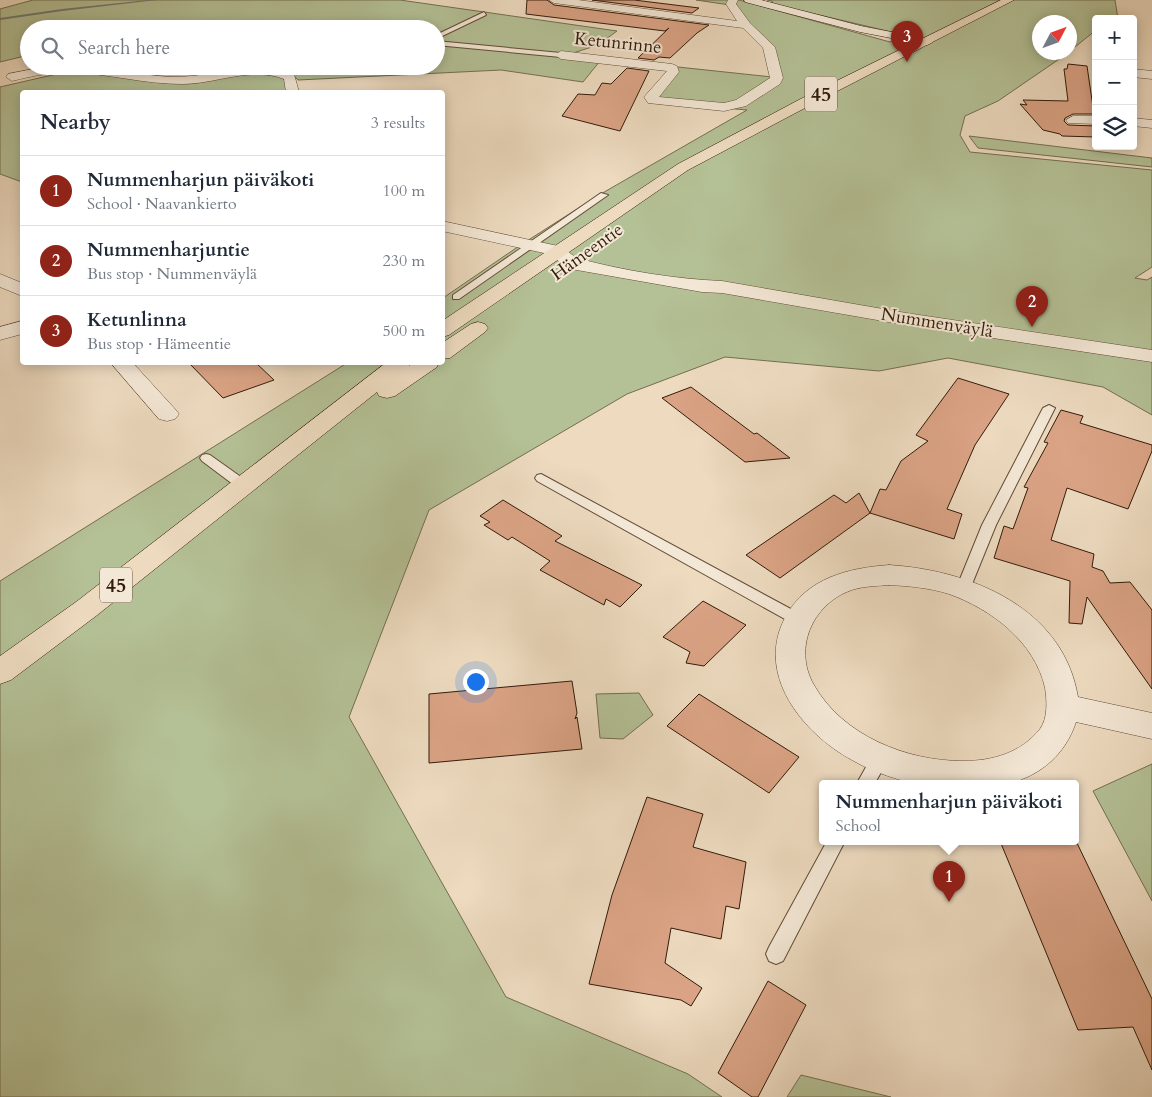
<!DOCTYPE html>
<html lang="en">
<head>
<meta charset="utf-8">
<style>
	body { margin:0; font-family:Cardo,serif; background:#f2f2f3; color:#1f2937 }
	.controls { position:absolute; right:15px; top:15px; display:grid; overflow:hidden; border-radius:5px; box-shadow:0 2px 12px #0003 }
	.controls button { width:45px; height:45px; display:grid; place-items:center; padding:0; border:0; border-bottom:1px solid #e0e1e3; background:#fff; color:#1f2937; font:25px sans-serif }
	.compass { position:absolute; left:1032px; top:15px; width:45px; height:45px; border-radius:50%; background:#fff; box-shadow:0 2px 12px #0003; rotate:49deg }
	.you { position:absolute; left:475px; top:681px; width:18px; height:18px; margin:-12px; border:4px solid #fff; border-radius:50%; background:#1a73e8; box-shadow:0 0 0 8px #1a73e833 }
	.badge { display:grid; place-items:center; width:32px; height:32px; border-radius:50%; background:#8f2418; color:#fff; font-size:16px; font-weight:700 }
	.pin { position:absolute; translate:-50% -41px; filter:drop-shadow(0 1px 2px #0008) }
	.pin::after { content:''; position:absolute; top:26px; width:18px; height:15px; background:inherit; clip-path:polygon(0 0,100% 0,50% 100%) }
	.popup { position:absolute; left:819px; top:780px; width:260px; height:65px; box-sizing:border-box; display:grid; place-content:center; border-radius:5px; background:#fff; filter:drop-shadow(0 1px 4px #0005); font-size:16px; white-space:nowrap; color:#747a83 }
	.popup b { font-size:19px; color:#1f2937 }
	.popup::after { content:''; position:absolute; left:50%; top:100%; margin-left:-10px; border:10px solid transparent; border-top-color:#fff }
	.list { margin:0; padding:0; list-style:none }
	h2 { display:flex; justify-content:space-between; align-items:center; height:65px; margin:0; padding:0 20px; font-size:21px }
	h2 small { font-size:16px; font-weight:400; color:#747a83 }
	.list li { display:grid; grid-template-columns:32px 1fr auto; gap:15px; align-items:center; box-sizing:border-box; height:70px; padding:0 20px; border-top:1px solid #e0e1e3 }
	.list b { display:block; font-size:19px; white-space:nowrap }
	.list p { margin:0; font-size:16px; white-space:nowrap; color:#747a83 }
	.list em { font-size:16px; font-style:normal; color:#747a83 }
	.icon { flex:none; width:28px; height:28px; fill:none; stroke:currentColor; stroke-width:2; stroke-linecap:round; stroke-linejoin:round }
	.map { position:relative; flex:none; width:1152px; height:1097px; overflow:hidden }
	.search { position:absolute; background:#fff; box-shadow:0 2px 12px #0003; left:20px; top:20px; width:425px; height:55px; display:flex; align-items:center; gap:12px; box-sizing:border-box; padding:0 18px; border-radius:28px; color:#747a83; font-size:19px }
	.panel { position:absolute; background:#fff; box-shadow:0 2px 12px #0003; left:20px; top:90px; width:425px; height:275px; border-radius:5px }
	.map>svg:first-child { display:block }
	.green { fill:#b4c095; stroke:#746e50 }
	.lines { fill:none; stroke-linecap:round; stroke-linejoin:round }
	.stream { fill:#717a74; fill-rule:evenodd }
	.building { fill:#daa385; stroke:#331b0a }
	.service-casing { stroke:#624b37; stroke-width:2 }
	.minor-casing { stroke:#624b37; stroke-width:1 }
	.tertiary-casing { stroke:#624b37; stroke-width:1 }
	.secondary-casing { stroke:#331b0a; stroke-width:1 }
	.primary-casing { stroke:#331b0a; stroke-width:1 }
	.service { fill:#f3e7d5; fill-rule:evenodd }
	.minor { fill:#f3e7d5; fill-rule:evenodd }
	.tertiary { fill:#f3e7d5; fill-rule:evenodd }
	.secondary { fill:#f3e7d5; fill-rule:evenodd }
	.primary { fill:#eddabf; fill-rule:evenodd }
	.labels { text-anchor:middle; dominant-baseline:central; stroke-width:4; stroke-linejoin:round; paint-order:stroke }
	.far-street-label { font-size:18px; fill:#331b0a; stroke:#f3e7d5 }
	.shield { fill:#f3e7d5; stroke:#6d5847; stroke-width:1 }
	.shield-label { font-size:20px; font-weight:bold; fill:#331b0a }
</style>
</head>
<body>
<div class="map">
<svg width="1152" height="1097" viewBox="0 0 1152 1097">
	<rect width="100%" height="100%" fill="#eddabf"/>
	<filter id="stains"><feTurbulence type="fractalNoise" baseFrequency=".004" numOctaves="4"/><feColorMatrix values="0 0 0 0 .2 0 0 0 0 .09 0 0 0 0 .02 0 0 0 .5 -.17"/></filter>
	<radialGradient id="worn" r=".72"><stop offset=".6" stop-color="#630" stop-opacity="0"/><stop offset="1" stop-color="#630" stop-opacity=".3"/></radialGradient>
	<!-- green -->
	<path class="green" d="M33,0H400L617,31L598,45L570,54L600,61L583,82L501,70L298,80C286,65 256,68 239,66H436V29H29V55L0,62V9Z
		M696,0H739L890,42L904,35L773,4L772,1L767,0H1115L1118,19H1096V30L1070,51V22H1040V52L1068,53L998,101L965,116L960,135L970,152L1152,170V267L1135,278L1147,280L1152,277V415L1103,387L948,358L879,371L725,357L627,394L429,510L349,717L506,997L688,1074L722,1097H0V581L347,363L442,362L443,298L519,246L599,195L747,110L647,101L678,67L772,77L769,51L730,5Z
		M74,70L154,81L275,72L286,81L288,92H22V182L0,174V87Z
		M969,136L1152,158V167L978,148Z
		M639,693L653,715L623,739L600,738L596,694Z
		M1152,764V901L1093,791Z
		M801,1075L891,1097H787Z"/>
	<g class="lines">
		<!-- stream -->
		<path class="stream" d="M148,0H157L62,11L0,20V18L62,9Z"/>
	</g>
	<!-- building -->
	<path class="building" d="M527,0H547L554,5L709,25L697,33L670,58L659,57L654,60L638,58L669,28L665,31L526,14Z
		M592,0H634L699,8L692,13Z
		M1068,64L1087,66L1094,114H1073L1065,118L1064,121L1068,125L1096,126V137L1062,136L1060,134L1043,130L1020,104L1027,105L1023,100L1068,101L1064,69H1067Z
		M627,68L649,71L620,131L562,116L578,94L595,95L602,83L611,84Z
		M188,362H255L274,380L223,398Z
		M958,378L1009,394L975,445L947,509L962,514L954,539L870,513L880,489L886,490L901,461L928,441L916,435Z
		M691,387L754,434L757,433L790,458L745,462L662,398Z
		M1061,410L1083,416L1080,423L1152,445V451L1128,509L1067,488L1051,540L1094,554L1092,567L1103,571L1110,583L1130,582L1152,610V689L1087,597L1082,624L1069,623L1070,581L994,558L1004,526L1013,529L1028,488L1024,487L1048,443L1044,442Z
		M859,493L870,513L780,578L746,555L834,495L846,503Z
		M503,500L562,536L555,541L642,585L620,607L606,599L604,605L540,570L550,561L512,537L508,540L484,525L490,522L480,516Z
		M703,601L746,625L704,666L686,663L690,652L663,637Z
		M572,681L577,713L575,719L577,717L582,749L429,763V694Z
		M699,694L799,757L769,793L667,726Z
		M647,797L703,814L693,847L746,862L739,909L726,906L721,939L671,928L665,963L702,988L691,1006L681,1000L589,984L612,895Z
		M1000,841H1076L1152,999V1070L1133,1027L1078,1030Z
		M768,981L806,1005L758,1097H752L718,1073Z"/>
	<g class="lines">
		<defs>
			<path id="service" d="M484,12L486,15L436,39V35Z
				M436,41L561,53L564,55L561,57L436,45Z
				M601,193L608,195L459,299H453V295Z
				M1049,405L1055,408L996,525L970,589L968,593H958L956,589L982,525L1043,408Z
				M206,454L210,455L248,482L249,485L248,488H238L202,461L200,458L202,455Z
				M541,474L802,615L804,619L802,623L797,624L792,623L537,481L535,478L537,475Z
				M880,751L886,753L889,758L875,783H857L874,753Z
				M827,841H845L783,961L776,964L769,961L766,954L769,947Z"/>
			<path id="minor" d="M549,0H578L737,21L726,4L728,0H738L736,4L750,23L775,47L783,78L780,84L746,106L724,111L648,103L644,97L667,71L561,59L555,55L561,51L672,64L677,66L679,72L659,97L724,103L736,100L770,78L763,48L743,28L554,3Z
				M48,66C63,66 79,65 94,67C121,70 147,76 174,77C218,77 250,58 294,74L299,92H286L284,79C250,66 217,84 182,84C145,84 109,74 72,72C52,72 32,76 12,81L6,77L8,74Z
				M1133,69L1152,71V79L1133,77Z
				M1073,116H1096V124L1068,123L1066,120Z
				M1133,118L1152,120V128L1133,126Z
				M442,221L558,246L564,247L567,251L564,255L558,256L442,231Z
				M0,274L22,283V296L0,287Z
				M22,321V334L0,340V327Z
				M110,362H132L175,409L179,414L175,419L167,421L159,419Z
				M889,565C970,570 1063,607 1078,697L1152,713V739L1076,722C1066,753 1042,775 1010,783C999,785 986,783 976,783C958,783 924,787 908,782C889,777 869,770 852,760C802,733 754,673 786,616C807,578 848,568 889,565ZM889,585C909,586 930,588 949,594C991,609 1035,642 1045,688C1047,701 1048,718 1040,729C1021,753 992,761 963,761C907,761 843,736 814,685C792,647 814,601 855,589C866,586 878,586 889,585Z"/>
			<path id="tertiary" d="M558,246C567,248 572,257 580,259C626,271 675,279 722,281L906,313L1152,350V362L906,325L722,293L702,292L571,269L564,267L549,251L552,247Z"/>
			<path id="secondary" d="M744,0H761L861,26L927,39L933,42L927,45L860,32L745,2Z"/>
			<path id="primary" d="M1001,0H1014L820,100L688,170L449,335L442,337V321L678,164L810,94Z
				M478,322L485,324L488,328L485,332L450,358L442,359V343L471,324Z
				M387,362H411L409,366L414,362H439L437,367L395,396L387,398L379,396L377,392L96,616L11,680L0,684V656L76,602Z"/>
		</defs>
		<!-- service casing -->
		<use href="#service" class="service-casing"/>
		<!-- minor casing -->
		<use href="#minor" class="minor-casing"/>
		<!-- tertiary casing -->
		<use href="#tertiary" class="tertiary-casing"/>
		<!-- secondary casing -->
		<use href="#secondary" class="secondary-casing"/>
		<!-- primary casing -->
		<use href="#primary" class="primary-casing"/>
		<!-- service -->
		<use href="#service" class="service"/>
		<!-- minor -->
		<use href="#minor" class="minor"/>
		<!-- tertiary -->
		<use href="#tertiary" class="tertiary"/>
		<!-- secondary -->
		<use href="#secondary" class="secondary"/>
		<!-- primary -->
		<use href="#primary" class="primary"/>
	</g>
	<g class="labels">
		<!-- far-street labels -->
		<g class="far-street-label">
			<text transform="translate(618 43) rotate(6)">Ketunrinne</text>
			<text transform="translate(587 252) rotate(-36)">Hämeentie</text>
			<text transform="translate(937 323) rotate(9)">Nummenväylä</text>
		</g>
		<!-- shield labels -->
		<g class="shield">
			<rect x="805" y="76.5" width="32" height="35" rx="4"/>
			<rect x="100" y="567.5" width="32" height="35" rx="4"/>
		</g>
		<g class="shield-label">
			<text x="821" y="94">45</text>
			<text x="116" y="585">45</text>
		</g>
	</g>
	<rect width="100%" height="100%" filter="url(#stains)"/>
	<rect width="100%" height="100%" fill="url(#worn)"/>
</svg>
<div class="controls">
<button>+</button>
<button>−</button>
<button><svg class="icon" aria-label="layers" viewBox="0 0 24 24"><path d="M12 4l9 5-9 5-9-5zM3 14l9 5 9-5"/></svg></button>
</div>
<svg class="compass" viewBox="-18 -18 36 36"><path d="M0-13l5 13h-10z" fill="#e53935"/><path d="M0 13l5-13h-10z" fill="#747a83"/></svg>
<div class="you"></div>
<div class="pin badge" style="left:949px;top:902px">1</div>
<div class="popup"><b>Nummenharjun päiväkoti</b>School</div>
<div class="pin badge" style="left:1032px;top:327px">2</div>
<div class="pin badge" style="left:907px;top:62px">3</div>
<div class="search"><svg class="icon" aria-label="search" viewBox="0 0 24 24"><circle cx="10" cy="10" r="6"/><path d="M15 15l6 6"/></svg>Search here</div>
<section class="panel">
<h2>Nearby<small>3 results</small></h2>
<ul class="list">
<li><span class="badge">1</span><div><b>Nummenharjun päiväkoti</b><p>School · Naavankierto</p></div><em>100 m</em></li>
<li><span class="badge">2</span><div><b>Nummenharjuntie</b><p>Bus stop · Nummenväylä</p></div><em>230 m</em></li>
<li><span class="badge">3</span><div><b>Ketunlinna</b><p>Bus stop · Hämeentie</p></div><em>500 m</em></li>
</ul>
</section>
</div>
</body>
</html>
